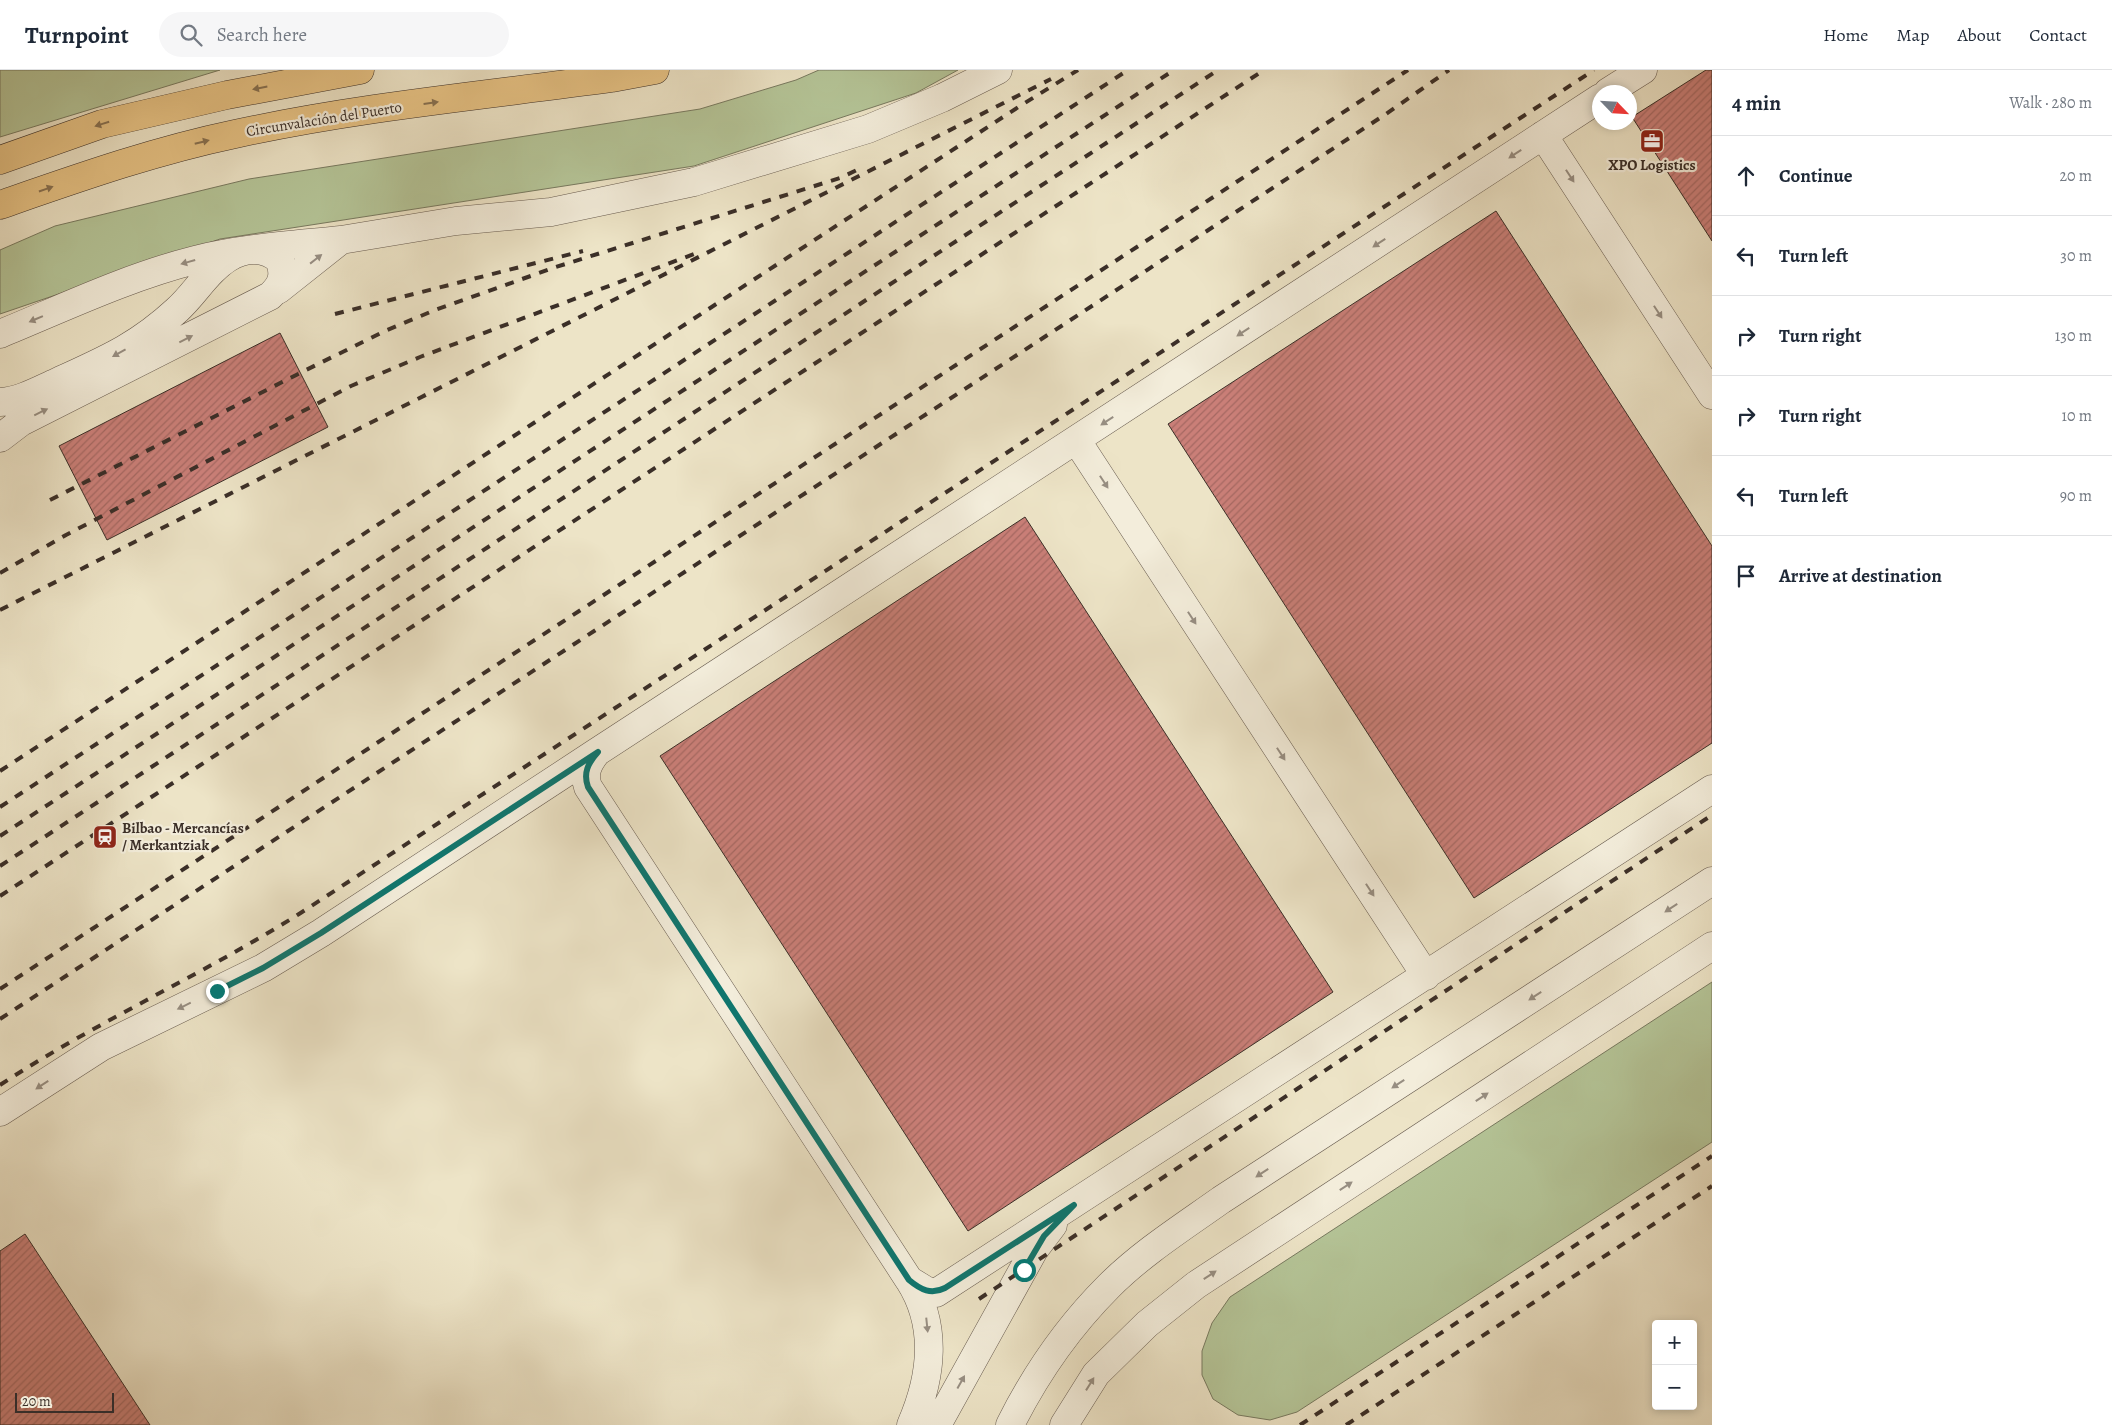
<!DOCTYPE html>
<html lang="en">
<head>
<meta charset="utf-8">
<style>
	body { margin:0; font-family:Alegreya,serif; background:#f6f6f7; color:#1f2937 }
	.controls { position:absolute; right:15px; bottom:15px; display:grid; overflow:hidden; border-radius:5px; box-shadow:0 2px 8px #0003 }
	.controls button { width:45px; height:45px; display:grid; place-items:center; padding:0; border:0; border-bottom:1px solid #e0e1e3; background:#fff; color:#1f2937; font:25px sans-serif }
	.compass { position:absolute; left:1592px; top:15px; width:45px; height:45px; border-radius:50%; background:#fff; box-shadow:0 2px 8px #0003; rotate:115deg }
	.scale { position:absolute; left:15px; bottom:12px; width:99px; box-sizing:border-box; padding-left:5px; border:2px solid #3b2f28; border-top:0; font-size:14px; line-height:18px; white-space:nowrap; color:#3b2f28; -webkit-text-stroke:4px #f3eddb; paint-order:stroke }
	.stop { position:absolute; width:15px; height:15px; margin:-11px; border:4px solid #0f766e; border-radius:50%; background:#fff }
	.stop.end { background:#0f766e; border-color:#fff; box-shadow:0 1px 5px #0008 }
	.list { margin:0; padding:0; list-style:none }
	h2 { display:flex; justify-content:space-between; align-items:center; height:65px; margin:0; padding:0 20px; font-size:21px }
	h2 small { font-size:16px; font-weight:400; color:#747a83 }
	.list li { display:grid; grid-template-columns:32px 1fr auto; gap:15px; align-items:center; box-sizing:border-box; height:80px; padding:0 20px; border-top:1px solid #e0e1e3 }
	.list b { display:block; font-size:19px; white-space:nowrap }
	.list em { font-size:16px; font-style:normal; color:#747a83 }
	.icon { flex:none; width:28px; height:28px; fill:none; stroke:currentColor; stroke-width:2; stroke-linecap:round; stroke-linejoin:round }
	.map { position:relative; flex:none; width:1712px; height:1355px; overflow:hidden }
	header { display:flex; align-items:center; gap:30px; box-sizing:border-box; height:70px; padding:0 25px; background:#fff; border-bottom:1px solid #e0e1e3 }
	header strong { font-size:24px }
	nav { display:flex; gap:28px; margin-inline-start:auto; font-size:18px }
	.search { width:350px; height:45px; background:#f6f6f7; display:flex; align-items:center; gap:12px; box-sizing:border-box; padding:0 18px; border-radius:28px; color:#747a83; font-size:19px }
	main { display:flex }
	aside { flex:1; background:#fff }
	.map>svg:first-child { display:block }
	.green { fill:#b5c598; stroke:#787a60 }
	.building { fill:url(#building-hatch); stroke:#3b2f28 }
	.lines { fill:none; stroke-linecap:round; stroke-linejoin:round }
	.minor-casing { stroke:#685c50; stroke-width:29 }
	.highway-casing { stroke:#3b2f28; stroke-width:29 }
	.minor { stroke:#f3eddb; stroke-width:28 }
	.highway { stroke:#e6c284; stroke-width:28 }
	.rail { stroke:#3b2f28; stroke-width:4; stroke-dasharray:9 9; stroke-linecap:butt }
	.oneway { fill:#887151 }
	.oneway2 { fill:#978e82 }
	.route { stroke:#0f766e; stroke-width:6 }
	.labels { text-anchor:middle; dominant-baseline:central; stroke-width:4.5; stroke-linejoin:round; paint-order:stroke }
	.street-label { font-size:15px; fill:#3b2f28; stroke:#f3eddb }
	.poi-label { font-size:15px; font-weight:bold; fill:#3b2f28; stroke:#f3eddb }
</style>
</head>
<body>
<header>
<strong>Turnpoint</strong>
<div class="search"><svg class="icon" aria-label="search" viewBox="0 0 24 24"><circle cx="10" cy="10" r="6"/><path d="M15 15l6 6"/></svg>Search here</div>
<nav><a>Home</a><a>Map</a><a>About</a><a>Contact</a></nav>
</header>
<main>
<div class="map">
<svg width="1712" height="1355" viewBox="0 0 1712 1355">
	<defs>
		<pattern id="building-hatch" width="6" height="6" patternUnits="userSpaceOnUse" patternTransform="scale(1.25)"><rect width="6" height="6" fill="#ca7f78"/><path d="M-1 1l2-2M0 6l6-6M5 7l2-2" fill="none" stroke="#a56862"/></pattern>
	</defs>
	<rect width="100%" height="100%" fill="#ede4c7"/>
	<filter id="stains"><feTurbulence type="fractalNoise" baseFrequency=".004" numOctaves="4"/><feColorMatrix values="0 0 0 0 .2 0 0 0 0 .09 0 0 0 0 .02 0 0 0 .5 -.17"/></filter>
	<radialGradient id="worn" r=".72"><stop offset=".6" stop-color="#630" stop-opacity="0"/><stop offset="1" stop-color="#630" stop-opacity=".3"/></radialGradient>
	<!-- green -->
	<path class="green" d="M0,0H220L0,67Z
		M819,0H958L916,23L694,96L220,169L0,244V180L55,156L249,109L700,39L796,10Z
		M1712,912V1072L1297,1342L1270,1350L1238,1345L1213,1329L1202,1305V1281L1212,1253L1230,1227Z"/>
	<!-- building -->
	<path class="building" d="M1706,0H1712V171L1632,47Z
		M1496,141L1712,476V673L1474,828L1168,354Z
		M280,263L328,357L107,470L59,376Z
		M1025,447L1333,922L968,1161L660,686Z
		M25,1164L150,1355H0V1181Z"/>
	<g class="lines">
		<defs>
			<path id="minor" d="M1608,22L1643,0
				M1600,28L597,682C588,693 583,703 588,717L909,1210L927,1221L936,1223L1712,719
				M1543,65L1712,325
				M341,170L456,151L551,142L694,112L868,59L942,28L998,0
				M0,264C63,238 128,207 195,190C242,178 293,175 341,170L278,220
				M0,332C20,331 39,320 57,312C105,290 137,277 177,240C195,224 207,201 228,188C244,178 266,176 280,191C285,206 282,215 270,226L21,352L0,368
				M1077,371L1426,906
				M0,1042L101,977L263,898L321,863L597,682
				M909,1210C938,1255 932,1307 911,1355
				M937,1355L1034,1180L1053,1155
				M1010,1355C1035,1305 1069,1256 1109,1216C1142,1183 1183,1157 1221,1130L1712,811
				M1064,1355L1096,1304L1147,1254L1196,1215L1712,876"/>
			<path id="highway" d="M0,90L102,54L227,25L360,0
				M0,135C78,108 154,81 235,64C358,37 487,25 612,8L655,0"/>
		</defs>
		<!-- minor casing -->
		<use href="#minor" class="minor-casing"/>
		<!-- highway casing -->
		<use href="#highway" class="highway-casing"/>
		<!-- minor -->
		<use href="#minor" class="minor"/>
		<!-- highway -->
		<use href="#highway" class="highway"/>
		<!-- rail -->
		<path class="rail" d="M335,244L583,181
			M50,430L306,300L385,261L435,240L556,197L840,108L859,99
			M0,503L66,465L351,316L420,287L694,184
			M0,540L1051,9
			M0,701L1020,36L1078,0
			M0,737L1128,0
			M0,766L1174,0
			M0,796L1218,0
			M0,826L1264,0
			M0,919L1408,0
			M0,949L1386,44L1449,0
			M0,1015C96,952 202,905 299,844L1594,0
			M979,1229L1712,745
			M1300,1355L1712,1086
			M1346,1355L1712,1116"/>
	</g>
	<!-- one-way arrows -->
	<defs><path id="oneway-solid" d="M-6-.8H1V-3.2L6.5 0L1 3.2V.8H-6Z" transform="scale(1.25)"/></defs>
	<g class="oneway">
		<use href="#oneway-solid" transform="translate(260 18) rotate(169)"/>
		<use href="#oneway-solid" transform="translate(431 33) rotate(-8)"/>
		<use href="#oneway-solid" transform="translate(102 54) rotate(163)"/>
		<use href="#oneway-solid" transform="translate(202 72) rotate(-14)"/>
		<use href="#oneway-solid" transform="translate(46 119) rotate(-19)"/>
	</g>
	<g class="oneway2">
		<use href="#oneway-solid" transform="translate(1515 84) rotate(147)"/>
		<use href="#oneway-solid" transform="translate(1570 106) rotate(57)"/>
		<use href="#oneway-solid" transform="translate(1379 173) rotate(147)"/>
		<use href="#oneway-solid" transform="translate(316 189) rotate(-38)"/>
		<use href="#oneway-solid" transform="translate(188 192) rotate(164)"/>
		<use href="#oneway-solid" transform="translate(1658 242) rotate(57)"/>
		<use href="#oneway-solid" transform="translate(36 249) rotate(157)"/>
		<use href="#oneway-solid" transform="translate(1243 262) rotate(147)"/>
		<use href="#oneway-solid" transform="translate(186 269) rotate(-27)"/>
		<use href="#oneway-solid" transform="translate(119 283) rotate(151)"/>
		<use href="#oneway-solid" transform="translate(41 342) rotate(-26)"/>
		<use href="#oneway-solid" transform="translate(1107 351) rotate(147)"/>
		<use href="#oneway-solid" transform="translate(1104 412) rotate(57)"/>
		<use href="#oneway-solid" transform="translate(1192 548) rotate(57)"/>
		<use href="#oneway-solid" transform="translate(1281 684) rotate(57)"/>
		<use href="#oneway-solid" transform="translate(1370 820) rotate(57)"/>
		<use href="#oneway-solid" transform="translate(1671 838) rotate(147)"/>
		<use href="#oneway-solid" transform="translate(1535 926) rotate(147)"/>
		<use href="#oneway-solid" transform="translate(184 936) rotate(154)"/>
		<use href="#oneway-solid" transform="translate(1398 1014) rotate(147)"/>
		<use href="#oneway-solid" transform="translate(42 1015) rotate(147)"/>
		<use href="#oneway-solid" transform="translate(1482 1027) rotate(-33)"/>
		<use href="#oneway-solid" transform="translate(1262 1103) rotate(147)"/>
		<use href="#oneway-solid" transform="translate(1346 1116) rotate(-33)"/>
		<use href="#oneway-solid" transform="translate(1210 1205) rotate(-33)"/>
		<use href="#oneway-solid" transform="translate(927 1255) rotate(84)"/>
		<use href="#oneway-solid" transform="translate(961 1312) rotate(-61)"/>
		<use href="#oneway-solid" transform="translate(1090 1314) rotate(-58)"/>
	</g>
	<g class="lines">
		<!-- route -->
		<path class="route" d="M217,921L263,898L321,863L598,682C588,693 583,703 588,717L909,1210C921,1220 931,1225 945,1218L1074,1135L1044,1166L1024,1200"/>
	</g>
	<!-- icons -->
	<defs>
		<symbol id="office-square" viewBox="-11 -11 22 22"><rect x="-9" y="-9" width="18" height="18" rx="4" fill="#8f2418" stroke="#f3eddb"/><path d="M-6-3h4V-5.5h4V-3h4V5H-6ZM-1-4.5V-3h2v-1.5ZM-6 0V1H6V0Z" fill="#fff"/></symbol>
		<symbol id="station-square" viewBox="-11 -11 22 22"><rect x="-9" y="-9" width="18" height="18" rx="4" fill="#8f2418" stroke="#f3eddb"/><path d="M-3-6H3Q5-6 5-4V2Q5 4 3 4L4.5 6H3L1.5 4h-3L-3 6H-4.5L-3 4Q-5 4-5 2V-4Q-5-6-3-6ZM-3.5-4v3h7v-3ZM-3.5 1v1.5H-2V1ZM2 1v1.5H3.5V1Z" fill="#fff"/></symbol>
	</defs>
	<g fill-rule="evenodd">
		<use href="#office-square" x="1638" y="57" width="28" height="28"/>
		<use href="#station-square" x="91" y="753" width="28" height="28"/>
	</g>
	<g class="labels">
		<!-- street labels -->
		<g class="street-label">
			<text transform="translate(324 49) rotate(-9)">Circunvalación del Puerto</text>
		</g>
		<!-- poi labels -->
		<g class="poi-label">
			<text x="1652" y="95">XPO Logistics</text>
			<text x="122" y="758" text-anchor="start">Bilbao - Mercancías<tspan x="122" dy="17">/ Merkantziak</tspan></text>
		</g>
	</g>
	<rect width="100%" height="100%" filter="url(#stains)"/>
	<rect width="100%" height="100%" fill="url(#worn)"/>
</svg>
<div class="controls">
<button>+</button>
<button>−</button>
</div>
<svg class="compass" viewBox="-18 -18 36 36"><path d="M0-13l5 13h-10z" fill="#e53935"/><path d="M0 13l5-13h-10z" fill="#747a83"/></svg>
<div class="scale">20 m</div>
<div class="stop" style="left:1024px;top:1200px"></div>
<div class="stop end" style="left:217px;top:921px"></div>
</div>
<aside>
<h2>4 min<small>Walk · 280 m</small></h2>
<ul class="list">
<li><svg class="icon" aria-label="ahead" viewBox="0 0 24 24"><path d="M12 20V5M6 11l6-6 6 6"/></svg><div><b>Continue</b></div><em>20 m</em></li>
<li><svg class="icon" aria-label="left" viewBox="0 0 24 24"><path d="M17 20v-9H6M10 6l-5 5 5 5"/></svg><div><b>Turn left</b></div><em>30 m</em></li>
<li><svg class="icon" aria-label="right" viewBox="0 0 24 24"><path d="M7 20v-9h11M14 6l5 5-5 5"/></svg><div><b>Turn right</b></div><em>130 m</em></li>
<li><svg class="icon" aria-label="right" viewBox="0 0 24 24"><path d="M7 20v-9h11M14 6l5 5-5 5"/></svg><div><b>Turn right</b></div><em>10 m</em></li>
<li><svg class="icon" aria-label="left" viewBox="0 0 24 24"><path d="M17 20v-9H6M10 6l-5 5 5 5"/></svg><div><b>Turn left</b></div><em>90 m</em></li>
<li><svg class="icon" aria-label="arrive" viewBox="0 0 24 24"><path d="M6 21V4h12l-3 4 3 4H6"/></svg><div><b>Arrive at destination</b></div></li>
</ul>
</aside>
</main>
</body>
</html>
